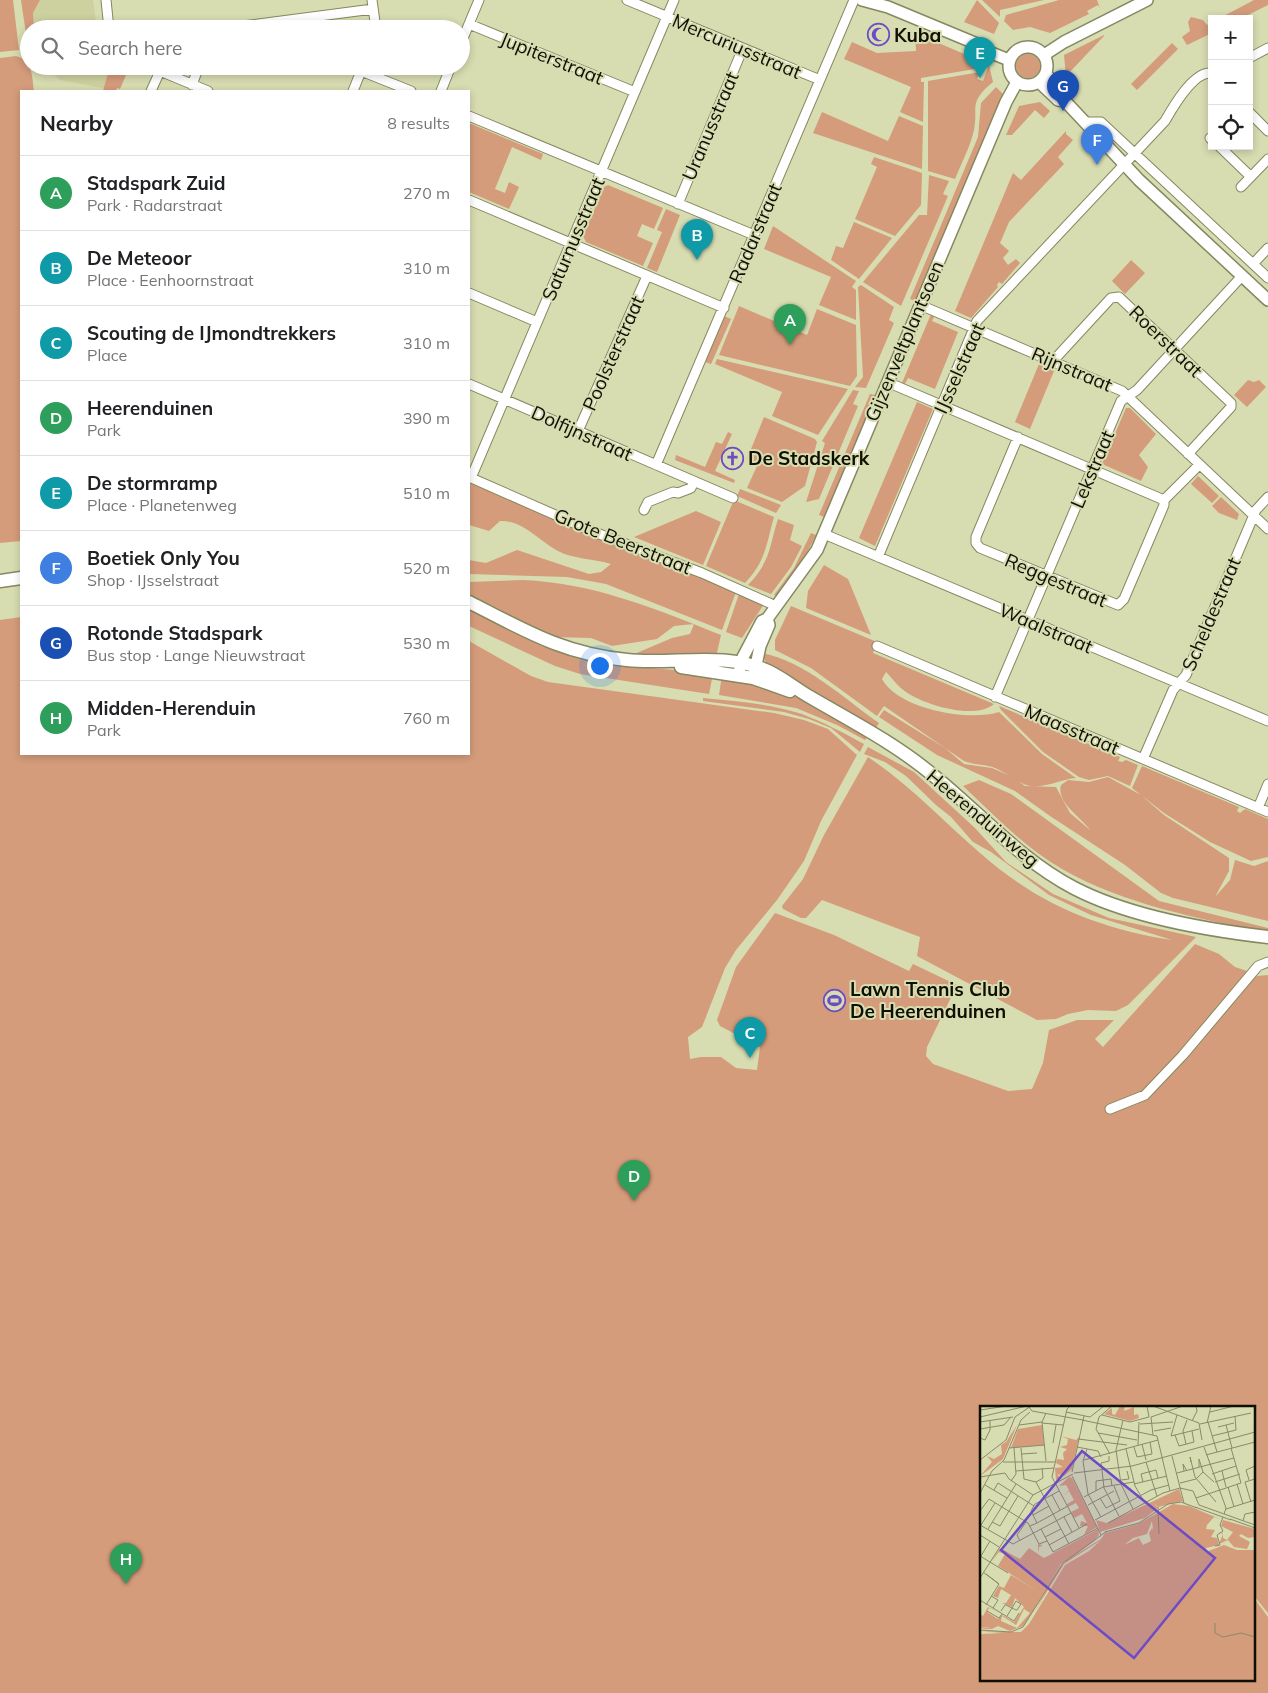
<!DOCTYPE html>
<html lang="en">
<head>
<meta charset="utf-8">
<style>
	body { margin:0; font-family:Mulish,sans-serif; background:#f2f2f2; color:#202124 }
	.controls { position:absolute; right:15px; top:15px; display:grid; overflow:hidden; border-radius:0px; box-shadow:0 2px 8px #0003 }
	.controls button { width:45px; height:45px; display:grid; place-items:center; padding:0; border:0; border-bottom:1px solid #e0e0e0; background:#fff; color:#202124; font:25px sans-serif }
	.you { position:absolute; left:599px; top:665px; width:18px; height:18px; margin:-12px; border:4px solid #fff; border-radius:50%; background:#1a73e8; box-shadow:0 0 0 8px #1a73e833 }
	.badge { display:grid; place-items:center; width:32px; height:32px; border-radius:50%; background:#111827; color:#fff; font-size:16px; font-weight:700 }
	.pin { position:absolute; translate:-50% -41px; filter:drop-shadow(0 1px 2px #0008) }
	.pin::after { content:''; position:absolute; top:26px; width:18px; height:15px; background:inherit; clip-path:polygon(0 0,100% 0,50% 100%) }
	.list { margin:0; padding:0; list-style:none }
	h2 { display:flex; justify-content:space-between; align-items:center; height:65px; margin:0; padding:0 20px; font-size:21px }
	h2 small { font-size:16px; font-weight:400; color:#757577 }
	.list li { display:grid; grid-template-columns:32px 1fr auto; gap:15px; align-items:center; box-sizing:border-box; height:75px; padding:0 20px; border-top:1px solid #e0e0e0 }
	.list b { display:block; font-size:19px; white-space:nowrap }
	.list p { margin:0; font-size:16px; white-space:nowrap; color:#757577 }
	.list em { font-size:16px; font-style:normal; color:#757577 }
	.icon { flex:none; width:28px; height:28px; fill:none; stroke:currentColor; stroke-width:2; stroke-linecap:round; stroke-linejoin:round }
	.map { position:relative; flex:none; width:1268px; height:1693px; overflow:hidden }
	.search { position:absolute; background:#fff; box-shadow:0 2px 8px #0003; left:20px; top:20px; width:450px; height:55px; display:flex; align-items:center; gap:12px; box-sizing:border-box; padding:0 18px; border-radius:28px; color:#757577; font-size:19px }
	.panel { position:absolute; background:#fff; box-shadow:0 2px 8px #0003; left:20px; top:90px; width:450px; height:665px; border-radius:0px }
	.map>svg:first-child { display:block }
	.built { fill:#cdd19f }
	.green { fill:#d49c7b }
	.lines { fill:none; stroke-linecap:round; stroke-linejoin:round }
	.minor-casing { stroke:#858860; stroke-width:11 }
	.tertiary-casing { stroke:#858860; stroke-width:14 }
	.secondary-casing { stroke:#858860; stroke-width:15 }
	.minor { stroke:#fff; stroke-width:9 }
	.tertiary { stroke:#fff; stroke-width:11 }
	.secondary { stroke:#fff; stroke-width:12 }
	.labels { text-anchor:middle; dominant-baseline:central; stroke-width:4; stroke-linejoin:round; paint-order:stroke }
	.poi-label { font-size:19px; font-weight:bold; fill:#0f0f02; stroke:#d8dcb1; text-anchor:start }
	.street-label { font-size:19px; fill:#0f0f02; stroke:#d8dcb1 }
	.inset-road { fill:none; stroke:#888a6b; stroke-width:1 }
	.view { fill:#6d4bc4; fill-opacity:0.15; stroke:#6d4bc4; stroke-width:2.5 }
	.inset-edge { fill:none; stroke:#0f0f02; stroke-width:2.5 }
</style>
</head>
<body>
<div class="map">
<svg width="1268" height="1693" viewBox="0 0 1268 1693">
	<rect width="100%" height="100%" fill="#d8dcb1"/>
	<!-- built -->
	<path class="built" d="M40,0H93L97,29H34L33,13Z
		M39,66H110L105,87L102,88L60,80L50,71Z"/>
	<!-- green -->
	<path class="green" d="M0,0H13L19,50L0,52Z
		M21,0H40L33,13L34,29H29V54Z
		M977,0L999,23L994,34L964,22Z
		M982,0H1044L1000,10V17Z
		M1059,0H1097L1100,8L1098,5L1087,11L1089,14L1050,33L1030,27L1013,30L1004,21L1006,15Z
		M1254,0H1268V5L1240,19H1218Z
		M1191,17L1203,20L1207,25L1212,22V33L1187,45L1182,37L1190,31L1188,22Z
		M915,33L983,62L981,68L921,78V82H924L923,122L900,112L911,87L844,59L852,42L877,53L916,51Z
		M1104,35V36L1066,76L1064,55Z
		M1172,43L1178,49L1137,90L1131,84Z
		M1016 66a12 12 0 1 1 24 0a12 12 0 1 1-24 0Z
		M16,56C33,60 32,77 34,91H21V541L0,543V58Z
		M989,65L993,82C966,104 980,108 973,134C969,149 961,164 955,179L928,171V81L980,72L977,79L983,81Z
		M110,66L129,68L120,89L117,88L116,91H103Z
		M996,87L1004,95L916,301L910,299L978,137L981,103Z
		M1040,102L1050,111L1044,118L1035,110L1012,135H1006L1019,106Z
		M822,112L888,141L899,116L923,126L922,169L813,133Z
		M469,123L543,154L541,160L512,147L495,189L505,193L509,182L519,187L509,209L469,192Z
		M1066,131V134L1073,140L1058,157L1064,164L1009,222L1000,243L1009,251L1003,258L1008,265L1016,259L1020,263L1002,284L999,282L997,285L998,287L971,318L955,311L1013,173L1021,180Z
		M874,157L922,173L921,205L895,236L855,219L877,167L871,164Z
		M929,175L949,181L943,194L948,196L901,306L863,282L919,215H927Z
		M608,185L663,208L654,229L642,224L637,236L653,243L643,266L586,242L583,236L604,187Z
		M666,209L680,215L657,272L647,268L662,232L657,230Z
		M854,222L892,238L859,279L831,260L836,246L843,248Z
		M773,226L856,281L852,287L856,290V320L819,305L831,277L764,249Z
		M1131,260L1145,273L1125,294L1112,281Z
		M861,285L894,307L889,320L894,323L866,388L855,387L863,377L858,287Z
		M739,306L807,335L817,309L856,325L857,376L850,386L719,355Z
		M931,314L935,315L932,321L958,332L935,389L908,378L905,384L902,383Z
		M724,316L731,319L711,364L705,362Z
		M717,359L848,389L818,435L772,416L782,392L715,364Z
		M1039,364L1054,371L1030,429L1015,422Z
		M1248,380L1254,382L1259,380L1266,387L1247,407L1234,395Z
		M853,390L859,391L853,404L858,406L819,499L806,502L825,443L822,441Z
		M870,394L876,395L824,517L819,515Z
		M917,402L933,409L875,546L859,538Z
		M1126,408H1130L1156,434L1139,455L1148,467L1141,481L1102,464Z
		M764,417L815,439L817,442L805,486L782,502L747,488L757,466L747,459Z
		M728,432L732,434L715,471L735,480L734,483L675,460L676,455L705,467L716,442L722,444Z
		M1198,476L1219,496L1212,503L1191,484Z
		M469,483L736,592L722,630L606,584L567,577L469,574V560L486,563L517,550L589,574L601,572L611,564C595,559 573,559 558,551C539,541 523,520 500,521L489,531L469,525Z
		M740,489L781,505L776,513L737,496Z
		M1221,497L1239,514L1237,520L1219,513L1212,506Z
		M736,501L774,517C766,545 766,561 745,583L706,566L733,502Z
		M696,511L721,522L703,565L634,537Z
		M778,519L794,525L790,540L802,546L791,567L771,594L748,585C771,561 769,547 778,519Z
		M811,533L816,535L802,563L777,596L774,595L794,568Z
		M824,565L848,579L871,635L806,608L808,591Z
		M523,580C594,583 656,609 721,635L716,657L632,655L672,638L690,634L694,624L674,626L657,639L612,646L591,638L553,637L524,625L469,595V582Z
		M739,594L764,604L742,638L726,632Z
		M791,606L877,642L873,653L994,704C974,721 920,704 902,689C896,684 891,677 886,672L882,679C898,709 969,722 999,712L1042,754L1076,778C1060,779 1043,790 1026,785C1018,782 1005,772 995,768C985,764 974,765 964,761L884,706L877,716L811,668L775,650V640Z
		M469,607C495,621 522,638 551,649C602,668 660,667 713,674L709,694L580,674L555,666L469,626Z
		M21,617V754H469V641L531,676L548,682L774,713L804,720L828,729L857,755L821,821L804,861L777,900L736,950L725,968L702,1027L688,1037L690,1059L701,1057H721L736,1068L757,1070L760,1047L720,1026L717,1020L736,967L775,913L834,935L909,971L913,964L957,985L927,1047L926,1056L933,1064L1008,1091L1032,1089L1043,1063L1049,1030L1077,1020H1114L1095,1039L1103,1047L1195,944L1219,954L1235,967L1250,972L1247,977L1268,975V1613L1254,1596V1407H982V1679H1254V1598L1268,1617V1693H0V620Z
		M762,653C806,662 842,697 879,723L876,728L767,665Z
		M722,675L783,690L866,734V739L865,740L837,725L796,708L719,695Z
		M703,698C736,701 771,704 802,714C823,722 844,733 864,744L860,752L831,728L809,719L784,712L703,701Z
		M999,706L1120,757L1118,761L1122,762L1126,760L1138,765L1130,786L1108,776L1089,780L1079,777L1043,752L1001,710Z
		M884,710L945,748L964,764L992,768L1013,777L1025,786L1056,787L1070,813L1090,830C1082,818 1056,803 1061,785L1068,780L1089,782L1108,777L1141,795L1164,815L1229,858V871L1215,897L1230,880L1235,860L1254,866L1268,861V921L1173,898L1161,893L1125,865L1050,816L1015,791L937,755L879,717Z
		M868,747L914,772L975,828L1006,862L1053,894L1109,918L1196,937L1128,1005L1116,1011L1088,1010L1068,1014L1056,1019L1037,1020L917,956L920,937L822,900L806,918H801L783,909L782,906L803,879L824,835L868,757C911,786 941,819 980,853C1038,904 1097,928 1172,940L1091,915L1049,895L991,852L973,842L951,817L936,805L906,776L885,762L864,754Z
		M1142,766L1239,807L1237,811L1240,813L1245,809L1268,819V857L1251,861L1210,842L1164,813L1132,788Z
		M979,780L1011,794L1159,901L1268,928V933C1198,918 1125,905 1062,869C1025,848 994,815 963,786Z"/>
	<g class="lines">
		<defs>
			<path id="minor" d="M106,0L109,29
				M372,0L376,29
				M627,0L820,80
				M469,24L635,92
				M220,29L373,9
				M461,43L479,0
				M1249,58L1268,48
				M148,66L208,91
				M361,71L411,91
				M192,85L199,66
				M151,91L160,71
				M353,91L363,66
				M441,91L451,66
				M1249,112L1268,131
				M469,116L754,235
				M1085,122H1101L1268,278
				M1210,138L1212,140
				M1219,146L1250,176
				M1241,187L1268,159
				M469,200L724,308
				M678,204L743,48
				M1253,264L1268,248
				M469,293L537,322
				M920,305L1122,391L1268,529
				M1053,361L1111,298L1119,297L1231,403V407L1188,454
				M887,382L1164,500
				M469,384L733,498
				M578,431L647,276
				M1018,437L976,537V543L980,548L1118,605L1124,599L1164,505V500L1199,465
				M656,465L854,0
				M469,477L594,532L702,573L776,606
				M471,478L674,0
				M644,510L648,502L673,492L678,493L691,488L694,481
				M824,534L1268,721
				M878,557L977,321L1165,121C1173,107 1192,74 1209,73L1212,75
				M877,646L1268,812
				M995,697L1121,401L1137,390L1242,276
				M1143,759L1173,690L1186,675L1256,510L1268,497
				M1258,808L1268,784
				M1110,1109L1145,1095L1183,1055L1258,966L1268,962"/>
			<path id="tertiary" d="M862,0L888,7L982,46L984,50L1009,60
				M1009 66a19 19 0 1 1 38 0a19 19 0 1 1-38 0Z
				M1044,55L1064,42L1147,0
				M1046,74L1064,95L1065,101L1139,180L1268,300
				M1039,82L1058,100L1065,101
				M739,672L743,657L762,621L767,619L817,550L1006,102L1017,82
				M754,675L760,646L769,625L767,619"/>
			<path id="secondary" d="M0,581L21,578
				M469,602C524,630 563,654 627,660C672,665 725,651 768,671C783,678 796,689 810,697C853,722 896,744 934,776C981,814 1019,859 1074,888C1128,916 1207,930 1268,937
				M681,667L753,678L790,691"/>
		</defs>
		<!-- minor casing -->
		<use href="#minor" class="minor-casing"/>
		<!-- tertiary casing -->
		<use href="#tertiary" class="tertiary-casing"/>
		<!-- secondary casing -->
		<use href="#secondary" class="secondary-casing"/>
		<!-- minor -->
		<use href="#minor" class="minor"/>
		<!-- tertiary -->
		<use href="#tertiary" class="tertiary"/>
		<!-- secondary -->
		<use href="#secondary" class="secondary"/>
	</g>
	<!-- icons -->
	<defs>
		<symbol id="mosque-ring" viewBox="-11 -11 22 22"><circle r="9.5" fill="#d8dcb1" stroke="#6d4bc4" stroke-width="1.5"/><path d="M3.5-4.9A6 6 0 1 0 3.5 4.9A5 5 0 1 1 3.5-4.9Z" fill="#6d4bc4"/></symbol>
		<symbol id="church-ring" viewBox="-11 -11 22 22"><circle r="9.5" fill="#d8dcb1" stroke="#6d4bc4" stroke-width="1.5"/><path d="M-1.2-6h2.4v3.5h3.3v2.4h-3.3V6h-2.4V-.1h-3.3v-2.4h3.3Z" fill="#6d4bc4"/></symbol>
		<symbol id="stadium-ring" viewBox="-11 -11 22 22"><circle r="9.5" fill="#d8dcb1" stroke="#6d4bc4" stroke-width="1.5"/><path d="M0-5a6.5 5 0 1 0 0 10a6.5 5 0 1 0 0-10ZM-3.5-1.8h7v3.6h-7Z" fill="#6d4bc4"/></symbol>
	</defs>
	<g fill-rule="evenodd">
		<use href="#mosque-ring" x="866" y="22" width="25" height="25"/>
		<use href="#church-ring" x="720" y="446" width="25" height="25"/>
		<use href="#stadium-ring" x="822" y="988" width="25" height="25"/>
	</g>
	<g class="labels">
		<!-- poi labels -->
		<g class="poi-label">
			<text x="894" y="35">Kuba</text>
			<text x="748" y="458">De Stadskerk</text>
			<text x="850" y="989">Lawn Tennis Club<tspan x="850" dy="22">De Heerenduinen</tspan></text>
		</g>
		<!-- street labels -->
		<g class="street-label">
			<text transform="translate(737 46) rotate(23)">Mercuriusstraat</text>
			<text transform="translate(552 58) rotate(22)">Jupiterstraat</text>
			<text transform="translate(710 126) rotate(-67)">Uranusstraat</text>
			<text transform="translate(755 233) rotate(-67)">Radarstraat</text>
			<text transform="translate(573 239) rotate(-67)">Saturnusstraat</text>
			<text transform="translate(904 341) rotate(-67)">Gijzenveltplantsoen</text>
			<text transform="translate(1166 341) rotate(44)">Roerstraat</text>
			<text transform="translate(613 353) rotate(-66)">Poolsterstraat</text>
			<text transform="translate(959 368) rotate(-66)">IJsselstraat</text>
			<text transform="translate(1072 369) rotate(23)">Rijnstraat</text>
			<text transform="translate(582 433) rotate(24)">Dolfijnstraat</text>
			<text transform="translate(1092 469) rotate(-67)">Lekstraat</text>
			<text transform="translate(623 541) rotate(22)">Grote Beerstraat</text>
			<text transform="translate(1056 580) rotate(23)">Reggestraat</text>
			<text transform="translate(1211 614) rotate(-67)">Scheldestraat</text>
			<text transform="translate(1046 628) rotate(23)">Waalstraat</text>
			<text transform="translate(1072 729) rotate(23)">Maasstraat</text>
			<text transform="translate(983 818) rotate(40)">Heerenduinweg</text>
		</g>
	</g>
	<!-- overview -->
	<g transform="translate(980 1406)">
		<rect width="275" height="275" fill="#d8dcb1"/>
		<path d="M140,0H145L144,5L154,1V9L158,8L159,12L150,15L124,8L132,2V8L135,9ZM37,19L23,53L0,70L12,56L7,50L2,54L7,50L14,53L22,48L21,39L26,36ZM62,19L64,39L31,42L38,23ZM81,30L96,34L99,31L92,63L84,70L77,68L81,72L76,74L75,62L83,61L76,57L77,53L84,54L83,47L87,43L80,41L87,39L88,33ZM89,71L92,72L117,121L104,129L108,120H100L101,115L107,117L102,108L94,112L91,106L99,102L96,97L88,101L87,98L94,94L89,85L83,90L89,84L86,79L79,80ZM199,83L203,95L178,101L173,96L178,102L165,112L120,126L116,114L127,117ZM193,98L209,100L240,113L234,111L227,119L226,123L235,124L231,131L237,132L239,139L226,142V146L244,139L257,144H275V275H0V228L23,227L0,225L41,226L49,218L85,159L109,145L121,134L84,158L55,205L70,177L80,161L88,153L121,133L125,127L158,118ZM172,115L173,124L172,122L169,127L171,135L163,139L159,132L144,139L153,132L167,128ZM243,114L275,123V131L268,132L261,128L259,130L270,136L267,143L254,141L248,134L239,138L243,128L238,126L243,127V132L247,134L253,126L241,120ZM118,123L119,129L113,136L81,158L51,209L47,215L43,220L30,225L18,220L12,223H0L11,221L0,222V208L3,210L8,201L21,208L9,202L7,206L18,213L22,209L34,216L44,201L35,192L32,201L22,197H26L31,189L21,183L18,192L13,190L19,180L24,182L31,169L59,186L18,160L25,148L19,146L11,156L20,142L40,153L49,142L58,148V138L62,139V140L59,141L58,148L64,152ZM44,203L50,207L37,222L21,215L22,210L36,219Z" fill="#d49c7b" fill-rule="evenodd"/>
		<path class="inset-road" d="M48,0L52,5L103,14M90,0L87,3L72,71L99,122M173,0L219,17L222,34M0,4L27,0M86,6L110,11L124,0M230,6L254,0M122,9L150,16L169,11L167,0M197,9L191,30L219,23M0,11L47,0M275,12V30M102,14L177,30L190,85M143,14L136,44L141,78L153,103M212,15L217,5L216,0M0,16L33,11M228,16L237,46M62,17L83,19M227,17L231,0M160,18L193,16M220,18L271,7M39,19L62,16M246,19L252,42M238,21L254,17M0,23L24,19L31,11M174,25L191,22M118,27L157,34M173,29L171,11L203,0M195,29L199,40L214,36L212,25M232,30L256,24L255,10M0,32L5,34L10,24V15M98,33L147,39M73,37L76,19M162,38L166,54M206,38L203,25L207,14M158,39L159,16M97,41L118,45L121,51M154,41L157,51L172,48L170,36M224,41L246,102L244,108M29,42L65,39M41,42L44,73L56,76L63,72L62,62M107,43L103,55L108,88L121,111M146,43L155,80L165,97M42,48L57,47M130,48L116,23L119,11L132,0M226,49L275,36M192,50L204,97M0,54L26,34L35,11L51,0M104,54L178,34M66,55L62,16L66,7M23,56H75M166,56L177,90M211,56L210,51L215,71L236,96M219,61V53L223,66L234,76M122,63L121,57L129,55V50M122,64L124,82L139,110M36,65L74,62M204,65L203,58L207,65M242,65L246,81M92,66L104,10M94,67L152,60L275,26M197,67L254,52M232,68L256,60M92,70L121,129M0,71L25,67L29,73L53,89M141,74L149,73L147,65M269,74L266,64L275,60M31,75L36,68L34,42M56,76L89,138M163,76L161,68L176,64L178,72M235,76L260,68M200,77L216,73L223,66M154,78L187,70M257,78L263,98M5,79L27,92M248,81L254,101M14,84L18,77L54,100M116,85V75L131,73L132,80M0,87L12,65L24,54L41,14L50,6M53,89L93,68M72,89L80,104M104,91L123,81L154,76M120,92L126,102L140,95L134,80M216,92L261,77L251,42M271,96L265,76L275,73M108,99L134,85M178,101L179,128M215,101L251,114M246,103L275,94M0,105L9,93L48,117L59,138L67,135M53,109L69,100M84,111L92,126M250,113L275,122M115,114L171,84L189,79M263,115L265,108L275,106M12,116L20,120L38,90M57,117L88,100M128,117L183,87L200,82L213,85L219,99L275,119M0,119L33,138L91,107M1,119L15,97M50,120L57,117L51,105L55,98L79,85M8,123L36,78M61,123L73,146L118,122M125,126L159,117L188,98L201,96L217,102M0,129L19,141M65,131L81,123M40,135L37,129L46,116M69,139L107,118M235,140L240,139L237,129L243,125L240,119L243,111M0,150L28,167M1,150L10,135M3,166L19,178M6,168L19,178M0,172L53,89M11,190L18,194L13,202M0,194L34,215L39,207M6,199L19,178M7,205L19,212L22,208M21,205L25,199H26L36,204H37L41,198L36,195L32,202L27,210M235,217V227L243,231L261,227L275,231M0,224L31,226L43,221L83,157L127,125"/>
		<path class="view" d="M102,45L235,152L154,252L21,144Z"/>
		<rect width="275" height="275" class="inset-edge"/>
	</g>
</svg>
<div class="controls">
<button>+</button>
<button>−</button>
<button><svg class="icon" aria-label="locate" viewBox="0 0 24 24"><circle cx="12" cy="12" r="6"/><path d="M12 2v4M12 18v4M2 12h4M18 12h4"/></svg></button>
</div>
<div class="you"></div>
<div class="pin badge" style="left:790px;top:345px;background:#2e9e5b">A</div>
<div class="pin badge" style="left:697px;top:260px;background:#0f9aa8">B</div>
<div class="pin badge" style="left:750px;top:1058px;background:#0f9aa8">C</div>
<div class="pin badge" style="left:634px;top:1201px;background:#2e9e5b">D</div>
<div class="pin badge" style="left:980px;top:78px;background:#0f9aa8">E</div>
<div class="pin badge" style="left:1097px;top:165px;background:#3f7fe0">F</div>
<div class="pin badge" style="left:1063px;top:111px;background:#1a4fb4">G</div>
<div class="pin badge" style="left:126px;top:1584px;background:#2e9e5b">H</div>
<div class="search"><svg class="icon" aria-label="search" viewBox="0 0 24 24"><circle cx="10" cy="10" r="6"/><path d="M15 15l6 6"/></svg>Search here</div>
<section class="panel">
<h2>Nearby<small>8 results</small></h2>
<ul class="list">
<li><span class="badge" style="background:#2e9e5b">A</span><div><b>Stadspark Zuid</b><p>Park · Radarstraat</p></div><em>270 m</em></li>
<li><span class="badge" style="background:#0f9aa8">B</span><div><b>De Meteoor</b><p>Place · Eenhoornstraat</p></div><em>310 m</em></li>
<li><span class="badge" style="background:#0f9aa8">C</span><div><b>Scouting de IJmondtrekkers</b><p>Place</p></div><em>310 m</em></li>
<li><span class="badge" style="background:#2e9e5b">D</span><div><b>Heerenduinen</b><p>Park</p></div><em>390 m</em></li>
<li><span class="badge" style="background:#0f9aa8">E</span><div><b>De stormramp</b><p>Place · Planetenweg</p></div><em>510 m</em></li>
<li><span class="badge" style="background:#3f7fe0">F</span><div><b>Boetiek Only You</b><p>Shop · IJsselstraat</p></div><em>520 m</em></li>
<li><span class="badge" style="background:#1a4fb4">G</span><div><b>Rotonde Stadspark</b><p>Bus stop · Lange Nieuwstraat</p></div><em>530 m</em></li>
<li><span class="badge" style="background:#2e9e5b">H</span><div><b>Midden-Herenduin</b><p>Park</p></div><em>760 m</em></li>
</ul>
</section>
</div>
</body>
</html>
